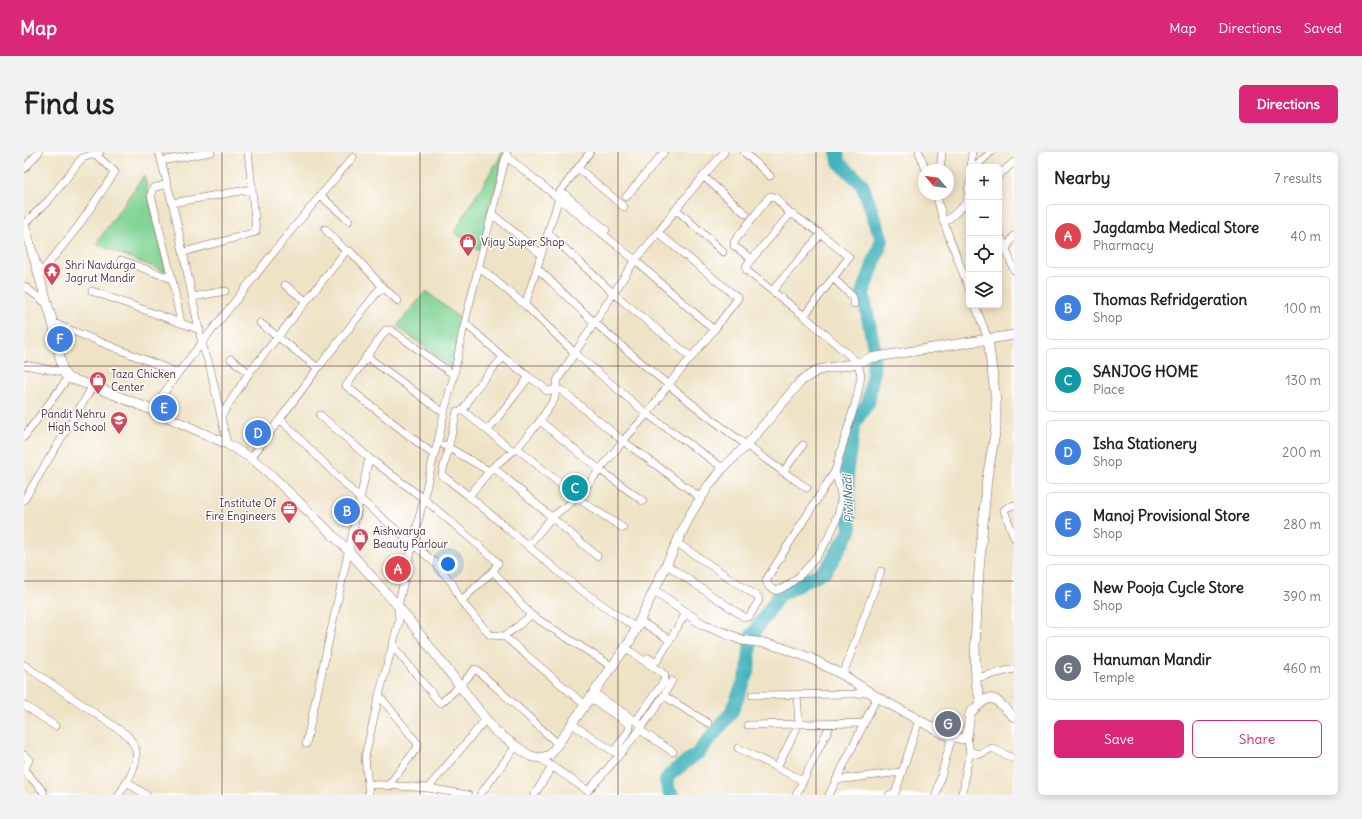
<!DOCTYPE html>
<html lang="en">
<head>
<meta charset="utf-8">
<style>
	body { margin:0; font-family:Delius,sans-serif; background:#f2f2f2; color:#222 }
	.controls { position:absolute; right:12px; top:12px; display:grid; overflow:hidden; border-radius:6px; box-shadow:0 2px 10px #0003 }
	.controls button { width:36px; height:36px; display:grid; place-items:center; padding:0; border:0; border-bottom:1px solid #e0e0e0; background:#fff; color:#222; font:20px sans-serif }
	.compass { position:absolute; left:894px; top:12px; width:36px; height:36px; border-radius:50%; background:#fff; box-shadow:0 2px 10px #0003; rotate:299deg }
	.you { position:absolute; left:424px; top:412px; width:14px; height:14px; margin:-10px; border:3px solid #fff; border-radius:50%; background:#1a73e8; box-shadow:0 0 0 6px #1a73e833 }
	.badge { display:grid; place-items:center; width:26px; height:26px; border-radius:50%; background:#db2777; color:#fff; font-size:13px; font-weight:700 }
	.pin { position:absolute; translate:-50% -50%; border:2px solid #fff; box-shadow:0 1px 4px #0006 }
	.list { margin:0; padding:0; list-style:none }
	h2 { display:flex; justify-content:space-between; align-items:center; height:52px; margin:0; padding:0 16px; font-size:17px }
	h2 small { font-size:13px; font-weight:400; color:#767676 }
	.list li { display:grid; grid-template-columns:26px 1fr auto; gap:12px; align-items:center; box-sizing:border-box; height:64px; margin:0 8px 8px; padding:0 8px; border:1px solid #e0e0e0; border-radius:6px }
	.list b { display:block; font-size:15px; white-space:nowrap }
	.list p { margin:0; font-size:13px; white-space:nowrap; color:#767676 }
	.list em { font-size:13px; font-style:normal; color:#767676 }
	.actions { display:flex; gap:8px; padding:12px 16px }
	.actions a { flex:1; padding:9px 0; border:1px solid #db2777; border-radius:6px; text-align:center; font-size:14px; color:#db2777 }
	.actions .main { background:#db2777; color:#fff }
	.icon { flex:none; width:22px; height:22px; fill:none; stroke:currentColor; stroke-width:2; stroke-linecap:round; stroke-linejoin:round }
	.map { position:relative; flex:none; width:990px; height:643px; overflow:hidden; border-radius:6px }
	header { display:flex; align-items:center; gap:24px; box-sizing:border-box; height:56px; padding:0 20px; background:#db2777; color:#fff }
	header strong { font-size:19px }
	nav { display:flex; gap:22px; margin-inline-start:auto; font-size:14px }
	.intro { display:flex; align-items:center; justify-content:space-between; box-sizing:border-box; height:96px; padding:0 24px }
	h1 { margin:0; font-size:28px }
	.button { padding:10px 18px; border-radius:6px; background:#db2777; color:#fff; font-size:14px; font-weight:700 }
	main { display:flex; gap:24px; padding:0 24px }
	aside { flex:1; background:#fff; border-radius:6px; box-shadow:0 2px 10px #0003 }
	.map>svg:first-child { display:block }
	.green { fill:#82d495; stroke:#667a60 }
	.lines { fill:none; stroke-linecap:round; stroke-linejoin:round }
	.river { stroke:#42b3ba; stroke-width:14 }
	.street-casing { stroke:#846461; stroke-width:8 }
	.secondary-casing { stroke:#846461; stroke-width:10 }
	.street { stroke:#fff; stroke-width:7 }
	.secondary { stroke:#fff; stroke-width:9 }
	.grid { fill:none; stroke:#4a1f2b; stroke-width:1; stroke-opacity:0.55 }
	.labels { text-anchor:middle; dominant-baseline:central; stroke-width:3; stroke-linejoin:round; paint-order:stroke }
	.poi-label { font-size:11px; fill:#4a1f2b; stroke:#fff; text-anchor:start }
	.water-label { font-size:12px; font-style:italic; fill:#46626b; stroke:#fff }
</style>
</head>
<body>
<header>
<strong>Map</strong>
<nav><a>Map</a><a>Directions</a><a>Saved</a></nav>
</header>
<div class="intro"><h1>Find us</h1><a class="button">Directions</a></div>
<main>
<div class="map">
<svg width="990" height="643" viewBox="0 0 990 643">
	<rect width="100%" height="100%" fill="#fff"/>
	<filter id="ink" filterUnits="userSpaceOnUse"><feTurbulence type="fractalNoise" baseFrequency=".025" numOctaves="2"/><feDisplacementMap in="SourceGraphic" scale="8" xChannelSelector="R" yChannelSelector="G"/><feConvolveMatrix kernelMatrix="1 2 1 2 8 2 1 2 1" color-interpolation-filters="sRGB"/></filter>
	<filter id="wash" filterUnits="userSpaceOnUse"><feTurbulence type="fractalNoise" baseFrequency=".012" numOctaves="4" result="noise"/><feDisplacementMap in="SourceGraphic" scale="16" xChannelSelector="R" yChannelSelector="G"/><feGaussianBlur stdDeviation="0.9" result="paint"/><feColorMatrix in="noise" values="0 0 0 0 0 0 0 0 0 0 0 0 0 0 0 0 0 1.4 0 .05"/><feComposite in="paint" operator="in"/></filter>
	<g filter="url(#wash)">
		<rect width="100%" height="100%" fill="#efe3c6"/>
		<!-- green -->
		<path class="green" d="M479,0H480L456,100L430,80Z
			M120,23L142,120L72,92Z
			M402,139L439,169L428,216L373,174Z"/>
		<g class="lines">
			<!-- river -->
			<path class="river" d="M648,643L645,639L642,629L646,622L674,601L707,561L724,520L727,485L755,443L802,418L826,379L823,316L830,271L844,251L849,221L850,196L839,141L858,88L838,32L815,10L813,0"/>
		</g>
	</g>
	<g filter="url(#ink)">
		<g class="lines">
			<defs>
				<path id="street" d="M135,0L152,66L178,192L186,215L203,292
					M720,0L746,24
					M895,0L902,18
					M482,4L611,108L690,178
					M137,9L187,0
					M947,15L948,0
					M951,15L967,0
					M554,16L600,55
					M0,17L15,0
					M916,18L918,0
					M975,23L990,10
					M679,24L722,62
					M143,32L129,36L127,43L148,127
					M537,39L582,78
					M535,41L566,0
					M912,42L920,71L945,137
					M296,43L325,69
					M602,45L640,0
					M148,51L228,37L224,0
					M652,57L699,100
					M468,62L517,102
					M920,71L943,51L945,33
					M0,72L25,48L58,6L76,0
					M301,77L322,99H326L358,134L374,149
					M975,79L990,118
					M524,81L589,141L667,205
					M634,81L652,57L700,0
					M982,97L990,84
					M160,100L232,80L228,37
					M728,107L710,94V90L745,45L747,44L752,46L766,62
					M97,108L148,127L157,171
					M455,115L501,153L551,201L623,262L699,316
					M513,116L535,46
					M15,123L53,76L91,20L71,2
					M809,126L829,145L830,152
					M261,133L282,149
					M0,134L23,152
					M68,139L176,178
					M748,139L797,82
					M169,145L201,139
					M501,153L513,116C532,134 551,153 570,170C637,229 709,286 783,336
					M951,153L964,187
					M780,164L825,105L797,82L770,63L766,62L722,114L723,119L780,164L834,211L837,224L833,245L811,319L742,428L745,435L752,439C782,429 818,375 817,343C816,336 813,327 811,319
					M29,171L154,221
					M236,171L294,216
					M441,171L479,205L505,225L517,233L523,239L531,238L534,227L611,108L634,81L714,146L690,178L645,232L623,262L599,289L553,346L528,365L504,394L445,344L418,323L433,259H439L450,239L479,205
					M342,204L420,261
					M207,207L225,221
					M0,213L39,220
					M128,258L154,221L265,81L329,5
					M439,259L489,299
					M296,263L345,306L400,347L466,403L474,411L469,419L507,463L589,515
					M197,264L225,221L322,99
					M256,267L336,347L410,410L428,431L437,449
					M516,269L575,317L619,349
					M464,278L505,225
					M0,285L44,226
					M420,293L465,319
					M493,296L553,346L599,376
					M410,303L322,234L362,178H367L430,223
					M227,306L294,216L358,134
					M469,315L573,404
					M759,320L779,293
					M445,344L469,315L493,296L516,269L531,246V238H537L599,289L677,346
					M0,348L69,234
					M990,353L984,355L980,358L990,385
					M504,394L554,436L612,476
					M643,413L720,465H725L735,448L734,445L653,391
					M469,419L437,449L466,483L480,484L561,553
					M616,469L646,488
					M480,484L494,474L507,463
					M369,494L415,550L417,551L436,534L451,517H452L534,592
					M601,496L641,523L640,529L612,569
					M624,506L631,510L634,508L662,461
					M0,513L103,583C107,588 111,593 112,599C114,615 102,631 95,643
					M819,523L857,419
					M952,526L990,517
					M570,541L616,572
					M355,543L394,592L393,596L364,634
					M728,543L831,542L843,540
					M640,544L684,571
					M566,546L605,572L606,577L590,599
					M0,553L31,574
					M548,572L593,602
					M724,573L840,571
					M616,578L649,600
					M282,592L345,306
					M714,596L778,628
					M946,600L957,602L968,596L990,607
					M0,603L5,608L0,618
					M516,606L564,639C595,604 625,570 648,529
					M753,615L775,572L773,543
					M0,618L19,639L20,643
					M812,628L877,620
					M103,630L122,643
					M344,632L404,636L462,567
					M404,636L444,643
					M345,643L341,605L355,543L375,469L374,454L410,303L414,290L420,261L430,223L439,178L483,0
					M456,643L492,594
					M510,643L528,615
					M772,643L807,572
					M805,643L853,545
					M865,643L871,642L895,568
					M912,643L928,584
					M937,643L940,635L941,623L946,600L943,585"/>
				<path id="secondary" d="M0,72L29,171L39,220L44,226L69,234L128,258L203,292L227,306L244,320L324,398L374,454L471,579L506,604L516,606L526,603L606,489L666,363L685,333L699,316L722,294L777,229L794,218L834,211L846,206L990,183
					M631,439L678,472L718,488L740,491L759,496L786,506L819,523L853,545L920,582L938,587L943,585L946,561L957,551L965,546L972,548L990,565
					M957,551L952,531L951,494L955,418L963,326L972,276V249L964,187"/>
			</defs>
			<!-- street casing -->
			<use href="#street" class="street-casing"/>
			<!-- secondary casing -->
			<use href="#secondary" class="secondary-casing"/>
			<!-- street -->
			<use href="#street" class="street"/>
			<!-- secondary -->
			<use href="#secondary" class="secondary"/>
		</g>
	</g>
	<!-- grid -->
	<path class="grid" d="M198,0V643M396,0V643M594,0V643M792,0V643M0,214H990M0,429H990"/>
	<!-- icons -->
	<defs>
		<symbol id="shop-pin" viewBox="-11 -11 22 30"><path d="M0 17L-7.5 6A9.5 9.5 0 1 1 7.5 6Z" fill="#d1495b" stroke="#fff"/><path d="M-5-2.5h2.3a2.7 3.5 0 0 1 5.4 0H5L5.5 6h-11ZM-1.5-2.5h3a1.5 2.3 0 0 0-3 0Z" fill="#fff"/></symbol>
		<symbol id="temple-pin" viewBox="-11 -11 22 30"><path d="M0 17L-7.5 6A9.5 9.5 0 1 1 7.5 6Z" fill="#d1495b" stroke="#fff"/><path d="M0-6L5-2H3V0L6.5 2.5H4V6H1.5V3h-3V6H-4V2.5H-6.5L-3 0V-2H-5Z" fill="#fff"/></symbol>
		<symbol id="school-pin" viewBox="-11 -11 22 30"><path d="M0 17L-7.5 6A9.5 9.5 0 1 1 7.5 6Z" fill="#d1495b" stroke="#fff"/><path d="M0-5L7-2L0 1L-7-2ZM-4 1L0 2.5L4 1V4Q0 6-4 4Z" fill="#fff"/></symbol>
		<symbol id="office-pin" viewBox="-11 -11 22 30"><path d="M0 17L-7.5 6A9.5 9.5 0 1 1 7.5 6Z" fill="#d1495b" stroke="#fff"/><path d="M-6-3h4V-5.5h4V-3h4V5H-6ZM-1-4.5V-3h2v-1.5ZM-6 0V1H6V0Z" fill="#fff"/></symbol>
	</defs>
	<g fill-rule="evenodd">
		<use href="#shop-pin" x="434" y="80" width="20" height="27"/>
		<use href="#temple-pin" x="18" y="109" width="20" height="27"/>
		<use href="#shop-pin" x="64" y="218" width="20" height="27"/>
		<use href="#school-pin" x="85" y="258" width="20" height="27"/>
		<use href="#office-pin" x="255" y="347" width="20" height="27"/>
		<use href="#shop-pin" x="326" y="375" width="20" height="27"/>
	</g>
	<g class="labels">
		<!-- poi labels -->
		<g class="poi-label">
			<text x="457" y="90">Vijay Super Shop</text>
			<text x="41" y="113">Shri Navdurga<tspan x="41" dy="13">Jagrut Mandir</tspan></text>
			<text x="87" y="222">Taza Chicken<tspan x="87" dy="13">Center</tspan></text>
			<text x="82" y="262" text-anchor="end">Pandit Nehru<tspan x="82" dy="13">High School</tspan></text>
			<text x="252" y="351" text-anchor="end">Institute Of<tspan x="252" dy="13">Fire Engineers</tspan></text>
			<text x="349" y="379">Aishwarya<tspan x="349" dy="13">Beauty Parlour</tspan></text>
		</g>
		<!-- water labels -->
		<g class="water-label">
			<text transform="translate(824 347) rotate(-93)">Pivli Nadi</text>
		</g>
	</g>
</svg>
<div class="controls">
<button>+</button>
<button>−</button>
<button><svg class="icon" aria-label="locate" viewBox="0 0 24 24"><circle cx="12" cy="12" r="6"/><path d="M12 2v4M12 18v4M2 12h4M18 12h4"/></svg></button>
<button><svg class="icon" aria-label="layers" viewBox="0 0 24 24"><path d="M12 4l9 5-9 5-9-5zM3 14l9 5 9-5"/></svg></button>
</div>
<svg class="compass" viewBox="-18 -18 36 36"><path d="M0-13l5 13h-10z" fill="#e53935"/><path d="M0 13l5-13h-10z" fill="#767676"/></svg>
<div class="you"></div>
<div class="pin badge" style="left:374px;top:417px;background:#e0444e">A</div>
<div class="pin badge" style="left:323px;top:359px;background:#3f7fe0">B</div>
<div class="pin badge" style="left:551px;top:336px;background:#0f9aa8">C</div>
<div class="pin badge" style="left:234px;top:281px;background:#3f7fe0">D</div>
<div class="pin badge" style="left:140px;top:256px;background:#3f7fe0">E</div>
<div class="pin badge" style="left:36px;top:187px;background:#3f7fe0">F</div>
<div class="pin badge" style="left:924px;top:572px;background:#6b7280">G</div>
</div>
<aside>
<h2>Nearby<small>7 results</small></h2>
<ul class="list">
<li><span class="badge" style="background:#e0444e">A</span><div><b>Jagdamba Medical Store</b><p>Pharmacy</p></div><em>40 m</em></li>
<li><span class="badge" style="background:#3f7fe0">B</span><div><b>Thomas Refridgeration</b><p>Shop</p></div><em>100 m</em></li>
<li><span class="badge" style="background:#0f9aa8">C</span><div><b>SANJOG HOME</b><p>Place</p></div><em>130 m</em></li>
<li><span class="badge" style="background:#3f7fe0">D</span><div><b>Isha Stationery</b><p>Shop</p></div><em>200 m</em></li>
<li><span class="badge" style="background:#3f7fe0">E</span><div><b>Manoj Provisional Store</b><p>Shop</p></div><em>280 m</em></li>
<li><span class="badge" style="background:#3f7fe0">F</span><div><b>New Pooja Cycle Store</b><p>Shop</p></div><em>390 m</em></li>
<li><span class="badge" style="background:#6b7280">G</span><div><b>Hanuman Mandir</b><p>Temple</p></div><em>460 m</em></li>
</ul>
<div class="actions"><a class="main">Save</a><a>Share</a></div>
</aside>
</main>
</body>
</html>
